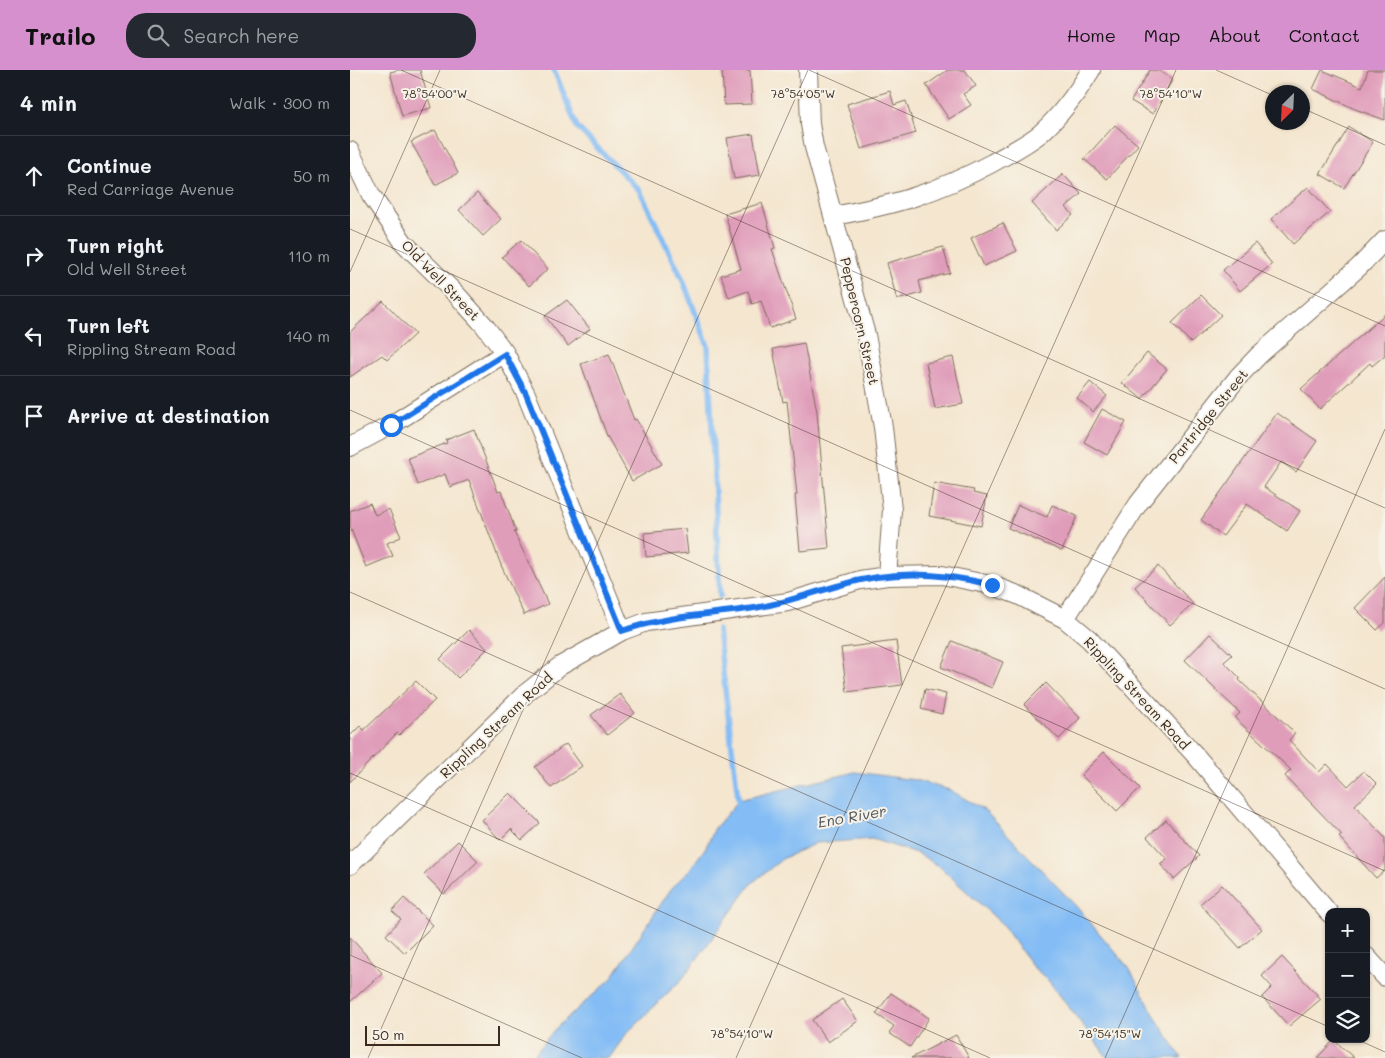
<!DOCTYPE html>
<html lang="en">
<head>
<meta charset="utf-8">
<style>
	body { margin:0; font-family:Mali,sans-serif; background:#242831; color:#f1f3f6 }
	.controls { position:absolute; right:15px; bottom:15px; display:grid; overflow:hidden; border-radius:10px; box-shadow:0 1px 4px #0004 }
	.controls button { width:45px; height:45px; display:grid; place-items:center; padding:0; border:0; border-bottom:1px solid #363941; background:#171b24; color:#f1f3f6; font:25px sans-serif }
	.compass { position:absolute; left:915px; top:15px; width:45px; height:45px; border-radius:50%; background:#171b24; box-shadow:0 1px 4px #0004; rotate:204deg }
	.scale { position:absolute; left:15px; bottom:12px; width:135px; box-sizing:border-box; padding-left:5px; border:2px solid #3b2a1e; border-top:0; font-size:14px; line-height:18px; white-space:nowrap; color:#3b2a1e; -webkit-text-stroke:4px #f7f3e8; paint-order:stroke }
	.stop { position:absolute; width:15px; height:15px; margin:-11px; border:4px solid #1a73e8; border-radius:50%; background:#fff }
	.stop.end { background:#1a73e8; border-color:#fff; box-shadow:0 1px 5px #0008 }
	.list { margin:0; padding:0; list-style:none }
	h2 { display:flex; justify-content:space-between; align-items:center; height:65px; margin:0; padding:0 20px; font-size:21px }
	h2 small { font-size:16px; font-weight:400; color:#9ea1a6 }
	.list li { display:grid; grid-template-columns:32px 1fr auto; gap:15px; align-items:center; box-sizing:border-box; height:80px; padding:0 20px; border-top:1px solid #363941 }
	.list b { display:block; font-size:19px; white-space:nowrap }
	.list p { margin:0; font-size:16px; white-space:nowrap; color:#9ea1a6 }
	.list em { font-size:16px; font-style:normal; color:#9ea1a6 }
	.icon { flex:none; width:28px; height:28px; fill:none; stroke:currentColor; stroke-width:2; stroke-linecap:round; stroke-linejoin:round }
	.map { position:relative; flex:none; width:1035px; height:988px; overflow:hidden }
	header { display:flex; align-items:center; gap:30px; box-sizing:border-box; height:70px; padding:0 25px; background:#d690ce; color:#111 }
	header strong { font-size:24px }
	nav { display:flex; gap:28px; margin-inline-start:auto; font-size:18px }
	.search { width:350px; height:45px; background:#242831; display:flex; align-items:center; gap:12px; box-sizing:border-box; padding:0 18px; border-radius:20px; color:#9ea1a6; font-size:19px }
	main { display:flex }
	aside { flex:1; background:#171b24 }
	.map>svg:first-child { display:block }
	.water { fill:#84bdf5; stroke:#60748a }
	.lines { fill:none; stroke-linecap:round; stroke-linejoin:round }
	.stream { stroke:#84bdf5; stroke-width:5.5 }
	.building { fill:#e09dba }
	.minor-casing { stroke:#7c6c5c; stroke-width:20 }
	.minor { stroke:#fff; stroke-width:18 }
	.route { stroke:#1a73e8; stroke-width:6 }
	.ticks { fill:none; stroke:#3b2a1e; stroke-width:1; stroke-opacity:0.45 }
	.labels { text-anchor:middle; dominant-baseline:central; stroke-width:4; stroke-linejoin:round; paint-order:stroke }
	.street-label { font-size:14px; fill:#3b2a1e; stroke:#f7f3e8 }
	.water-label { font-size:15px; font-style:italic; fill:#51565e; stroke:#f7f3e8 }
	.ticks-label { font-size:12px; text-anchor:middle; fill:#3b2a1e; stroke:#f7f3e8; stroke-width:4; stroke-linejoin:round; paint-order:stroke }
</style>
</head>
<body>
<header>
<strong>Trailo</strong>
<div class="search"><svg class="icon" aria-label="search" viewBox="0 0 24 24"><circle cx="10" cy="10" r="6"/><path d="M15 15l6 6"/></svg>Search here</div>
<nav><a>Home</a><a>Map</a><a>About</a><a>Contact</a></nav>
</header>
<main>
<aside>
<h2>4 min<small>Walk · 300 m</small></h2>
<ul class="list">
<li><svg class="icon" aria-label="ahead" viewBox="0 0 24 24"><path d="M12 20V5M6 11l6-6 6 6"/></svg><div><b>Continue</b><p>Red Carriage Avenue</p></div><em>50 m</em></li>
<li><svg class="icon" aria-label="right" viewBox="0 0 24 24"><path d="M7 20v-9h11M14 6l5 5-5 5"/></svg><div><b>Turn right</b><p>Old Well Street</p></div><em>110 m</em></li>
<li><svg class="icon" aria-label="left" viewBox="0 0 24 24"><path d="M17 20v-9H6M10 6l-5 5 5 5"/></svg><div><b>Turn left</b><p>Rippling Stream Road</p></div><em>140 m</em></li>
<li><svg class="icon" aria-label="arrive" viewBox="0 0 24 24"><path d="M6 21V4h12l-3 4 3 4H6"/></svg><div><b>Arrive at destination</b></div></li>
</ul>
</aside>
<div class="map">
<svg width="1035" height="988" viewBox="0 0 1035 988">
	<rect width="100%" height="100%" fill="#f7f3e8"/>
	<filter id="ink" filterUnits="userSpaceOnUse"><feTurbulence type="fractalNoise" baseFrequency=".02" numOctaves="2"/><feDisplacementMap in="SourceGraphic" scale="10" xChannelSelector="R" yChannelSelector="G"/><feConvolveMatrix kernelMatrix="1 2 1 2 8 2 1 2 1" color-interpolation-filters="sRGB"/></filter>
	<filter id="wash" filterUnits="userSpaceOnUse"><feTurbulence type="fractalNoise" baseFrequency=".0096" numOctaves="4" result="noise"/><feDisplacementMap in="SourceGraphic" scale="20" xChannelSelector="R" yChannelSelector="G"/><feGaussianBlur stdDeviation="1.12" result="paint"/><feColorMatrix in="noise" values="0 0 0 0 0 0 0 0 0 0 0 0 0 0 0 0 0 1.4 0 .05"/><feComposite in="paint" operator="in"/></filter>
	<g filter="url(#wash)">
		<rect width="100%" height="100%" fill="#f4e6cf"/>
		<!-- water -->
		<path class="water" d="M505,702L565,710L600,720L634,740L725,835L779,898L807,950L832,988H758L698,910L683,897L652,854L590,797L569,784L522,769L466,773L432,789L402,813L333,908L277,963L259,988H181L206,958L261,909L321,819L340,799L356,777L365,758L389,730Z"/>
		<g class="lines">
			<!-- stream -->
			<path class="stream" d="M204,0L227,57L290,121L332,208L358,276L370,526
				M368,560L389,736"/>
		</g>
		<g id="blocks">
			<!-- building -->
			<path class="building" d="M48,0H70L81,38L52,46L40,2Z
				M372,0H400L402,34L374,35Z
				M598,0H615L626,16L613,24L621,35L599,49L576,15Z
				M800,0H807L823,9L803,44L781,31Z
				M972,0L1012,17L1018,0H1035V50L1005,39L963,19Z
				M540,21L544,35L556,31L566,63L511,79L497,34Z
				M765,55L788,75L757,109L734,89Z
				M999,57L1023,72L994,118L970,104Z
				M85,60L108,103L85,115L61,72Z
				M403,64L410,105L384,109L377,68Z
				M713,104L731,124L716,137L723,145L706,160L682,133Z
				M958,117L980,142L943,174L921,149Z
				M127,123L151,149L133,166L109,140Z
				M412,133L425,178L422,179L446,249L420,258L411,231L402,234L398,221L379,228L371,205L391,199L375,144Z
				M653,153L667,181L634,196L621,168Z
				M171,170L198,199L179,216L152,187Z
				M905,173L922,194L890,221L873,200Z
				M593,177L600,203L569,211L572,223L547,230L537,193Z
				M851,225L871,245L841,273L822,253Z
				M217,230L240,259L218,276L195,246Z
				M33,231L65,264L37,290L32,285L0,307V262Z
				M1035,244V285L1022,296L1020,293L970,339L951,319Z
				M454,273L467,342L479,478L450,481L445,425H447L437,331L433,332L423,279Z
				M797,283L817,299L792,329L772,313Z
				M259,284L284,350L286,349L312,394L282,411L257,366L231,294Z
				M603,287L613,334L585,339L576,293Z
				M740,312L757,326L743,342L727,328Z
				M752,339L776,352L757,385L734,372Z
				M927,343L967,371L946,402L931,392L914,417L950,441L937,461L897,434L873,466L851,450Z
				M124,359L148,422L151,421L166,462H164L198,534L174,545L151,495L119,410L100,417L95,404L68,415L58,388L97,373L96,370Z
				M584,413L624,420L623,423L637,426L631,456L579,446Z
				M20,433L25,445L39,439L51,467L37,473L43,486L16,497L0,457V441Z
				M668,435L697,447L702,435L727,446L712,481L658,458Z
				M335,459L338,483L296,487L294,463Z
				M808,496L843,534L820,555L785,517Z
				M1035,507V553L1027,560L1005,538Z
				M119,560L137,579L108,608L90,589Z
				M860,564L882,585L874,592L890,608L889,610L945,663L939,670L969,702L977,694L998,716L1014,701L1027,714L1005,735L1035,768V800L1026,808L989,767L992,765L935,706L941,700L885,648L890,643L835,590Z
				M546,571L552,615L497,622L491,578Z
				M602,571L653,592L642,618L591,597Z
				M66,611L85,630L49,665L47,663L0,712V666L10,656L14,660Z
				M696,613L730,648L709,669L674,635Z
				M575,619L596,624L592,644L571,639Z
				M270,624L285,643L257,665L241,645Z
				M216,674L232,696L201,718L185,697Z
				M754,682L790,718L767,741L731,705Z
				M160,723L190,753L172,770L161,759L150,770L132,750Z
				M816,750L849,786L824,809L810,794L817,789L797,767Z
				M108,771L128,791L94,824L74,804Z
				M872,815L912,859L890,878L850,834Z
				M54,828L83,855L55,883L36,865L51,849L42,841Z
				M0,867L32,903L0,932Z
				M932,887L971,929L939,956L912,927L922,917L912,906Z
				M541,923L579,948L560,977L539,963L544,956L526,944Z
				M492,929L508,951L478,972L462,950Z
				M606,965L619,988H561Z
				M984,970L1004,988H967Z"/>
		</g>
	</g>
	<g filter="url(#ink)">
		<use href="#blocks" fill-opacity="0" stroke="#7c6c5c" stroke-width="1"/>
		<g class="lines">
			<defs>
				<path id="minor" d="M458,0L460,54L464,77L516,265L533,357L542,440L537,506
					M0,81L21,125L54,173L107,225L134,255L155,283L176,324L272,561
					M483,146C545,135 586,123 642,93C658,84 676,75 691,63C711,45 727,23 741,0
					M0,377L41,355L155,283
					M715,549L788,434L888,307L909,285L1009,197L1035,170
					M0,795L176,623L210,596L272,561L296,552L438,532L510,510L537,506L592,505L641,515L668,525L715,549L739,569L846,686L979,843
					M1016,886L1035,907"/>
			</defs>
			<!-- minor casing -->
			<use href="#minor" class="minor-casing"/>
			<!-- minor -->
			<use href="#minor" class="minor"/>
		</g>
	</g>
	<g class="lines" filter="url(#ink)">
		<!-- route -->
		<path class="route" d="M41,355L155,284L176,324L272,561C317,545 364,545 410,537C438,532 464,522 491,515C540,500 592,502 642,515"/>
	</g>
	<!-- ticks -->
	<path class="ticks" d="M51,0L1035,438M459,0L1035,256M866,0L922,25M952,38L1035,75M0,159L1035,619M0,202L90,0M0,340L1035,801M0,522L979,957M0,703L640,988M0,885L232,988M1006,969L1035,982M18,988L458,0M386,988L826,0M755,988L1035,359"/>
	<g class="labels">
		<!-- street labels -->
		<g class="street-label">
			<text transform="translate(91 210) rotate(46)">Old Well Street</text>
			<text transform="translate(510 251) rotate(77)">Peppercorn Street</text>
			<text transform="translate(858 346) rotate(-51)">Partridge Street</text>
			<text transform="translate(787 623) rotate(47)">Rippling Stream Road</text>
			<text transform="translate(146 655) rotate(-43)">Rippling Stream Road</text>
		</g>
		<!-- water labels -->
		<g class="water-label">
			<text transform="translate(502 746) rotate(-10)">Eno River</text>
		</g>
	</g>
	<g class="ticks-label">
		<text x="85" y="28">78°54'00"W</text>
		<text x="453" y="28">78°54'05"W</text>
		<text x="821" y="28">78°54'10"W</text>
		<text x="392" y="968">78°54'10"W</text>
		<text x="760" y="968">78°54'15"W</text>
	</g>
</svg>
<div class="controls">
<button>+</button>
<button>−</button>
<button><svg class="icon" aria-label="layers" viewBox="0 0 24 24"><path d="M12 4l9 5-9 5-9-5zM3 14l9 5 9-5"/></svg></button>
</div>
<svg class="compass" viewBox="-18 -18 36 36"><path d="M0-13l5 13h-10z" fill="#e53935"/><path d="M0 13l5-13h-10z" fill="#9ea1a6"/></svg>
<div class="scale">50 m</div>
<div class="stop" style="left:41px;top:355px"></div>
<div class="stop end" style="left:642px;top:515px"></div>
</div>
</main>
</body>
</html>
